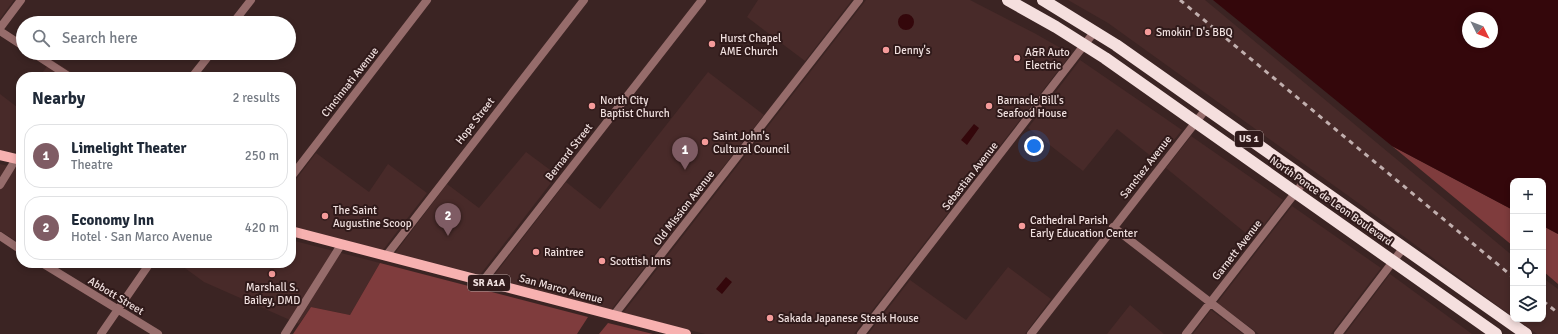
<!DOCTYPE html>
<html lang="en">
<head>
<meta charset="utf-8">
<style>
	body { margin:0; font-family:Signika,sans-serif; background:#f2f2f3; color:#1f2937 }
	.controls { position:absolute; right:12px; bottom:12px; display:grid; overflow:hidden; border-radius:8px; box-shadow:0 2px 6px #0003 }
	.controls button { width:36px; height:36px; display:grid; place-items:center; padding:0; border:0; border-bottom:1px solid #e0e1e3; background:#fff; color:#1f2937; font:20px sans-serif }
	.compass { position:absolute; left:1462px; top:12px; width:36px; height:36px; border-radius:50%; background:#fff; box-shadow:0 2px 6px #0003; rotate:132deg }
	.you { position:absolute; left:1034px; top:146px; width:14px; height:14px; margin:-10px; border:3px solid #fff; border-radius:50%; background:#1a73e8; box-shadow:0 0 0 6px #1a73e833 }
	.badge { display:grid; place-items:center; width:26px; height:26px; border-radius:50%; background:#7f5c64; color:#fff; font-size:13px; font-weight:700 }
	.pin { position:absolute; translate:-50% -33px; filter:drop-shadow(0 1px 2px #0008) }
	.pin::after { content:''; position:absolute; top:21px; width:14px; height:12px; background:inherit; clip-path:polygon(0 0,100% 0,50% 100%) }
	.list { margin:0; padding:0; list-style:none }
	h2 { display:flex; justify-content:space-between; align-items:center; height:52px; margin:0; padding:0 16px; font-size:17px }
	h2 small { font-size:13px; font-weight:400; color:#747a83 }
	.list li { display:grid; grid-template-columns:26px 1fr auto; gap:12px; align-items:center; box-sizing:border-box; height:64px; margin:0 8px 8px; padding:0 8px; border:1px solid #e0e1e3; border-radius:16px }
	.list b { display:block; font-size:15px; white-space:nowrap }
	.list p { margin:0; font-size:13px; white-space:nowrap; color:#747a83 }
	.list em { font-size:13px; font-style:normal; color:#747a83 }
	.icon { flex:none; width:22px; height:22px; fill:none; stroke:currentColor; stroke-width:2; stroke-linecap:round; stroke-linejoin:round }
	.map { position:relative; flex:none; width:1558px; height:334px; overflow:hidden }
	.search { position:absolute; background:#fff; box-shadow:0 2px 6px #0003; left:16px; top:16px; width:280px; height:44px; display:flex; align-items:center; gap:10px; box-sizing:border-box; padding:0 14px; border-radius:22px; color:#747a83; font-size:15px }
	.panel { position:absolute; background:#fff; box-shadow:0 2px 6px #0003; left:16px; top:72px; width:280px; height:196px; border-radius:16px }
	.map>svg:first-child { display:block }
	.built { fill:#482a29 }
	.green { fill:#7f3c3d }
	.water { fill:#34070b; fill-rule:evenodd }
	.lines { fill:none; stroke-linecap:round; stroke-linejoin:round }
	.street { stroke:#966c6b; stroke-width:8 }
	.primary { stroke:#f7b1b0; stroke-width:10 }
	.highway { stroke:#f5dfde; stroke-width:12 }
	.rail { stroke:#c1afae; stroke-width:3; stroke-dasharray:5 5; stroke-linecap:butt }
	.poi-dot { fill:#f59b9a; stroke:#301a1a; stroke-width:1.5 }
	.labels { text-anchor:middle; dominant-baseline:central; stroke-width:4; stroke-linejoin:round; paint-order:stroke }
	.shield { fill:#301a1a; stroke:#b6a4a3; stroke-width:1 }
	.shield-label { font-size:10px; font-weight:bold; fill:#efdfde }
	.poi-label { font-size:11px; fill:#efdfde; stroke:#301a1a; text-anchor:start }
	.street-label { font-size:11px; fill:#efdfde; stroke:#301a1a }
</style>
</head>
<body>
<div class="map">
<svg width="1558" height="334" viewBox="0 0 1558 334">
	<rect width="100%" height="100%" fill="#3b2423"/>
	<!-- built -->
	<path class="built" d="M0,0H14L0,19Z
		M758,0H852L805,61L747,17Z
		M866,0H970L1036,34L1071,54L854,334H705L623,313Z
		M1068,0H1205L1513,256V317L1361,205L1108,23Z
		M52,60L79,77H39Z
		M1080,60L1182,130L1157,161L1117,129L1083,171L1028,128Z
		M708,72L764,115L611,310L492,278L566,182L600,209Z
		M0,94L17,107L21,102V155L15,152L14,153L0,150Z
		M1191,136L1283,200L1253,239L1166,168Z
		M526,152L557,175L480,275L395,253L447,184L479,208Z
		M316,153L369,192L388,164L427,193L383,250L291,226V186Z
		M0,164L21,169V244L0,231Z
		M1292,206L1381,268L1331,334H1259L1217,303Z
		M291,240L380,263L350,315L311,307L299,324L204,282L178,263H291Z
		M1008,267L1051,299L1025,334H868L910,280L966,320Z
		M1390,274L1472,334H1345Z
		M1543,278L1558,289V334H1537L1516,319H1543Z
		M1130,305L1164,334H1107Z
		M1211,310L1243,334H1193Z"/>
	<!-- green -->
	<path class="green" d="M1392,146L1513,210V246Z
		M1543,226L1558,234V284L1543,271Z
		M380,263L588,317L577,334H293L311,307L350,315Z
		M608,323L653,334H599Z"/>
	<!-- water -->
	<path class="water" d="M1213,0H1558V234L1543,226V181H1513V210L1392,146ZM1468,18H1492V42H1468Z
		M898 22a8 8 0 1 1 16 0a8 8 0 1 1-16 0Z
		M974,124L979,128L967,145L961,140Z
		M726,277L732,282L722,294L716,289Z"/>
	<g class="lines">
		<!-- street -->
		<path class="street" d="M233,23L251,0
			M0,28L21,0
			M0,31L23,46
			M33,53L70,77
			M192,77L211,53
			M291,177L427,0
			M0,185L16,159
			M1113,227L1251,334
			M0,236L21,250
			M386,256L584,0
			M42,263L158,334
			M483,281L702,0
			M614,315L859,0
			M101,334L150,263
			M285,334L341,245
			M861,334L1095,31
			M1031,334L1206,109
			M1186,334L1306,179
			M1338,334L1404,247"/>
		<!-- primary -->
		<path class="primary" d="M0,155L21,160
			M291,231L686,334"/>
		<!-- highway -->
		<path class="highway" d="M1008,0L1056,27L1105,58L1496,334
			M1043,0L1116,45L1526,334"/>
		<!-- rail -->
		<path class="rail" d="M1180,0L1513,277
			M1543,301L1558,313"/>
	</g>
	<!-- markers -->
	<g class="poi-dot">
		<circle cx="1148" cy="32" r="4"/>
		<circle cx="712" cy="44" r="4"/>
		<circle cx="886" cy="50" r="4"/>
		<circle cx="1017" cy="58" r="4"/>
		<circle cx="592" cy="106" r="4"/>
		<circle cx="989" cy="106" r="4"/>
		<circle cx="705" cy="142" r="4"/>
		<circle cx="325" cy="216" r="4"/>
		<circle cx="1022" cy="226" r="4"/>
		<circle cx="536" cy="252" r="4"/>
		<circle cx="602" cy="261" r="4"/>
		<circle cx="272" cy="274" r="4"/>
		<circle cx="770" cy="318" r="4"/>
	</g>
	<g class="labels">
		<!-- shield labels -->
		<g class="shield">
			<rect x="1235" y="131" width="28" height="16" rx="3"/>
			<rect x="468" y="275" width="42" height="16" rx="3"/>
		</g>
		<g class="shield-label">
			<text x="1249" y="139">US 1</text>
			<text x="489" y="283">SR A1A</text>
		</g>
		<!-- poi labels -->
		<g class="poi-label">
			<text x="1156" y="32">Smokin' D's BBQ</text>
			<text x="720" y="38">Hurst Chapel<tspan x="720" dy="13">AME Church</tspan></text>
			<text x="894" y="50">Denny's</text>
			<text x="1025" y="52">A&amp;R Auto<tspan x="1025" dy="13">Electric</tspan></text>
			<text x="600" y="100">North City<tspan x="600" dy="13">Baptist Church</tspan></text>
			<text x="997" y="100">Barnacle Bill's<tspan x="997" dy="13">Seafood House</tspan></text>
			<text x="713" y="136">Saint John's<tspan x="713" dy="13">Cultural Council</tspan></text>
			<text x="333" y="210">The Saint<tspan x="333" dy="13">Augustine Scoop</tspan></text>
			<text x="1030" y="220">Cathedral Parish<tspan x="1030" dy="13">Early Education Center</tspan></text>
			<text x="544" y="252">Raintree</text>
			<text x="610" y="261">Scottish Inns</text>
			<text x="272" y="287" text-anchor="middle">Marshall S.<tspan x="272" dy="13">Bailey, DMD</tspan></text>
			<text x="778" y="318">Sakada Japanese Steak House</text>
		</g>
		<!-- street labels -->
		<g class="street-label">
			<text transform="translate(350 82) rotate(-52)">Cincinnati Avenue</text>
			<text transform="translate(475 121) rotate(-52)">Hope Street</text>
			<text transform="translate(569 152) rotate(-52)">Bernard Street</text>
			<text transform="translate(1146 167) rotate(-52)">Sanchez Avenue</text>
			<text transform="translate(970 176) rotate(-52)">Sebastian Avenue</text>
			<text transform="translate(1331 201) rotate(35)">North Ponce de Leon Boulevard</text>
			<text transform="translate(684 208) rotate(-52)">Old Mission Avenue</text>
			<text transform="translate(1237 250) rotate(-52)">Garnett Avenue</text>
			<text transform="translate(561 289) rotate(15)">San Marco Avenue</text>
			<text transform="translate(116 296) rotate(31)">Abbott Street</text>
		</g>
	</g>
</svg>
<div class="controls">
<button>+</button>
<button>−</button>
<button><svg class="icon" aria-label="locate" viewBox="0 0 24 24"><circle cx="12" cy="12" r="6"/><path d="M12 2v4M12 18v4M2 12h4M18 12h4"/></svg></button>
<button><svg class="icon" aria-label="layers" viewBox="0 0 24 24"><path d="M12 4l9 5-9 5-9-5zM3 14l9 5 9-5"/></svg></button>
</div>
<svg class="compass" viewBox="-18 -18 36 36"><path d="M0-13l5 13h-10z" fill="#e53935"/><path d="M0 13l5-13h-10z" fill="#747a83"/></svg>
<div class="you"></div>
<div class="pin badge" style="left:685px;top:170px">1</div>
<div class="pin badge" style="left:448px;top:236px">2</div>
<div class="search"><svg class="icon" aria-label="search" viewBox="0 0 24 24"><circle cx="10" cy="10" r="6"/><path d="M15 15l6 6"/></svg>Search here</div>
<section class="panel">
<h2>Nearby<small>2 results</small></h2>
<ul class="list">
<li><span class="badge">1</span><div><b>Limelight Theater</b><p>Theatre</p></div><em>250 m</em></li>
<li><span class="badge">2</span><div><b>Economy Inn</b><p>Hotel · San Marco Avenue</p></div><em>420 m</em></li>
</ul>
</section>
</div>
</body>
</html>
